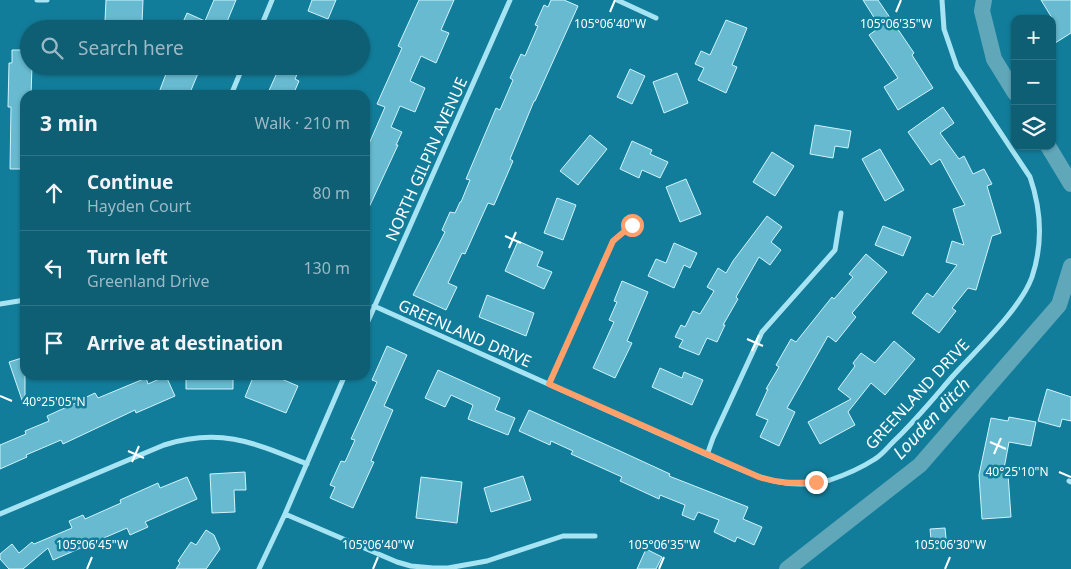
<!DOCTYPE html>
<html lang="en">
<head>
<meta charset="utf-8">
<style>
	body { margin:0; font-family:"Noto Sans",sans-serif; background:#1c677c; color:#f1f3f6 }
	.controls { position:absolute; right:15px; top:15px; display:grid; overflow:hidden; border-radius:10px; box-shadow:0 1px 4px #0004 }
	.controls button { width:45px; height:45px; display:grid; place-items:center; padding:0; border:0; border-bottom:1px solid #2e7386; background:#0e5e74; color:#f1f3f6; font:25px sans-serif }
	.stop { position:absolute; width:15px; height:15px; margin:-11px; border:4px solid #ff9f69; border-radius:50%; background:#fff }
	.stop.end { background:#ff9f69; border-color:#fff; box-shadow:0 1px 5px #0008 }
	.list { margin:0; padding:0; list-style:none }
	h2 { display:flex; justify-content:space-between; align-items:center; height:65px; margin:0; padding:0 20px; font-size:21px }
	h2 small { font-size:16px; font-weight:400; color:#9bbac5 }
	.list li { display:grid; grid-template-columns:32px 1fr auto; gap:15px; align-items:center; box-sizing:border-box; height:75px; padding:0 20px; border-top:1px solid #2e7386 }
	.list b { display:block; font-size:19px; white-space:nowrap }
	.list p { margin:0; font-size:16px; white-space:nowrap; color:#9bbac5 }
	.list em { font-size:16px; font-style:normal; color:#9bbac5 }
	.icon { flex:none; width:28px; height:28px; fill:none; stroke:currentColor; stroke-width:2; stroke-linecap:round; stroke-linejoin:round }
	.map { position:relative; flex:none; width:1071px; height:569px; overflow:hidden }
	.search { position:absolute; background:#0e5e74; box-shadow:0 1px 4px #0004; left:20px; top:20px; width:350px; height:55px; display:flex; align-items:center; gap:12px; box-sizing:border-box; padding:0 18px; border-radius:28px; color:#9bbac5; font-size:19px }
	.panel { position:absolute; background:#0e5e74; box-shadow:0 1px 4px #0004; left:20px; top:90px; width:350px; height:290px; border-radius:15px }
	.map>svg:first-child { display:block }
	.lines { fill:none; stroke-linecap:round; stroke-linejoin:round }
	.canal { stroke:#61a7ba; stroke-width:16 }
	.building { fill:#67bacf; stroke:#cef4fd }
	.minor { stroke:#a6e4f4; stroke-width:5 }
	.route { stroke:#ff9f69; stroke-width:6 }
	.ticks { fill:none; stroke:#fff; stroke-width:2 }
	.labels { text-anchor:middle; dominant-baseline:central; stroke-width:5; stroke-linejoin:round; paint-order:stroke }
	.street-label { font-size:16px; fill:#fff; stroke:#127d9a }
	.water-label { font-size:18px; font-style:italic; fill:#f0fbfe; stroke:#127d9a }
	.ticks-label { font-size:12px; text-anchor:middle; fill:#fff; stroke:#127d9a; stroke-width:5; stroke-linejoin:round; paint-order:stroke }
</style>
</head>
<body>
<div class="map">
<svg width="1071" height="569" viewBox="0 0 1071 569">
	<rect width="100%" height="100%" fill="#127d9a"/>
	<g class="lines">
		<!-- canal -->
		<path class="canal" d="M984,0L982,11L994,59L1015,93
			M1048,146L1071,184
			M787,569L920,465L1059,305L1071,266"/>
	</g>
	<!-- building -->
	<path class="building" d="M106,0H143L142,23L105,21Z
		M214,0H236L224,29H180L187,13L205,21Z
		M312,0H336L328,19L308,11Z
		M419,0H454L441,30L449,33L436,63L421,56L410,81L425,88L415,112L400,106L391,127L402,132L396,145H398L365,216V153L385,107L377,104L402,48L398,46Z
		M551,0H564L578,6L535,101H534L510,159L513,161L494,205L488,203L465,254L462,253L448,283L457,287L446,310L413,295L445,232L442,230L450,212L455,213L460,202H461L470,180L466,179L496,108L500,110L513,80L510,78L521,54L525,56L538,26L535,25L544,5L548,7Z
		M863,0H878L914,53L912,55L933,88L898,110L884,87L898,78L869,35L880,27Z
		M1041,0H1071V33L1052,45V18Z
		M726,20L747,28L732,65L737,67L726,93L698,80L704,68L695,64L701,51L710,55Z
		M12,50H29V66H32L31,95H25V169H10L11,107H8L9,63H12Z
		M169,66H187L199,71L189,95H158Z
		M280,66H301L295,79L299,81L293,95H267Z
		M630,69L645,76L632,104L617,97Z
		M677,73L688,103L664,113L653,82Z
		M943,107L954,123L940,133L959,159L964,156L973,174L984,169L992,184L987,186L1001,233L992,236L976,290L968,288L952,308L956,311L939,333L912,313L927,293L933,297L957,265L946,262L952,241L964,245L953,209L965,205L940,159L931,165L908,132Z
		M815,125L851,131L848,148L835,146L833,158L810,154Z
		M590,135L607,149L578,185L560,171Z
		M632,141L652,150L650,154L668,162L660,178L642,170L639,178L620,169Z
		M880,149L904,190L885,201L862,159Z
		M772,152L794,166L775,196L753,182Z
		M686,179L701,214L680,222L666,187Z
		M557,198L576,205L563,240L544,233Z
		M767,216L782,227L771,242L781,250L770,265L759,257L736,297L738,299L723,325H725L717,342L707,338L699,355L679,347L683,340L675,337L681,325L685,327L693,311L700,314L714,291L707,287L718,268L726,273L733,261Z
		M883,226L911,237L903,256L875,245Z
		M518,241L543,252L537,266L552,272L544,289L505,271Z
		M674,243L697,253L690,268L684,265L674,288L648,276L656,259L666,263Z
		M866,254L887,272L852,313L856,317L836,342L828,336L787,408L795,412L779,446L760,437L768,420L756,415L768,389H766L779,367L776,365L791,339L796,342L832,297L834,299L853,277L849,274Z
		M622,281L648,292L627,341L632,343L615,378L593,368L614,322L609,320L617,302L614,301Z
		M487,295L534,313L526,336L479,317Z
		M894,341L915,359L885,395L871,383L848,412L855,425L820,444L808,422L851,399L838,389L855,366L853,363L861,353L875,363Z
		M387,346L407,355L384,406L393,410L371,461L374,462L353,508L330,498L335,487L330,485L341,461L345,462L355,440L351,439L377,382L372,380Z
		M25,357V403H23L9,362Z
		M660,368L682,378L684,372L703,380L692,405L652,387Z
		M438,370L500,398L495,410L515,418L508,435L468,419L473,405L451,395L445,407L425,398Z
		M186,375H233V389H186Z
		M254,375H272L298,386L286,413L245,397Z
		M166,376L175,396L136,413L135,410L63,444L61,440L26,455L27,457L0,469V445L26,434L25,431L49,421L47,416L82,400V399L95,393L98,398L146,378L148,384Z
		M1047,389L1071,397V421L1062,419L1060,427L1038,421Z
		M529,410L620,451L670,474L669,476L748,507L743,519L762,527L754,545L737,537L735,542L714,532L719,520L698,512L694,520L682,515L685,505L660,495L659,499L620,481L622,477L571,454L573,451L551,441L550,445L519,431Z
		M1009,417L1036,422L1031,446L1009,442L1003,474H1008L1011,517L982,519L979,475L991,418L1008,421Z
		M245,472L246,490H234L235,512L212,513L210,474Z
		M523,476L531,500L491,512L484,488Z
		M187,477L197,499L145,522L148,527L130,535L127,528L53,560L48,548L23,569H9L0,559V554L12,544L19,553L32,542L34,544L72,528L69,521L83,515L85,519L121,503L120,500L158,483L160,488Z
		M421,477L462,482L457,523L416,518Z
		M945,528L947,548L932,549L930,529Z
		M206,530L214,535L220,549L206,569H176L180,563L178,561L191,542L196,545Z
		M646,549L662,557L656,569H637Z"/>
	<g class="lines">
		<!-- minor -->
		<path class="minor" d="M37,0H47
			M617,0L656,18
			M260,29L272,0
			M231,95L243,66
			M0,304L25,300
			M374,306L707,455C749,473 783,493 830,480C845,475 861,468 875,459C882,455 888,447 894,441C915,421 933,399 952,377C976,350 1020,310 1032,277C1043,244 1041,209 1030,177L957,67L944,29L942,0
			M365,328L510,0
			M549,384L613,241L632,225
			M707,455L713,438L762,332L835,250L841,213
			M1069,481L1071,482
			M0,514L164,445C221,427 255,443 307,464
			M285,514L397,562L411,566L433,568H448L487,561L563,536H595
			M259,569L285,514L345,375"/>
	</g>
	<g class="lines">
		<!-- route -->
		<path class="route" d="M632,225L613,241L549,384L759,477C780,484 794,483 816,482"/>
	</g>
	<!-- ticks -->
	<path class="ticks" d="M610,12L615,0M896,12L901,0M505,236L521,243M509,248L516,232M747,339L763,346M752,351L759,335M0,396L12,401M990,442L1006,449M128,451L144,458M994,454L1001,438M132,462L139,446M1059,472L1071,477M87,569L92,557M373,569L378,557M659,569L664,557M945,569L950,557"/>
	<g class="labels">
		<!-- street labels -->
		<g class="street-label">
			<text transform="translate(426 159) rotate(-66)">NORTH GILPIN AVENUE</text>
			<text transform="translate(465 333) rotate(24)">GREENLAND DRIVE</text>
			<text transform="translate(917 394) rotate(-47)">GREENLAND DRIVE</text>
		</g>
		<!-- water labels -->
		<g class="water-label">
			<text transform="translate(931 418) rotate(-47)">Louden ditch</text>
		</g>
	</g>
	<g class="ticks-label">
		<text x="610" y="28">105°06'40"W</text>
		<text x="896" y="28">105°06'35"W</text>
		<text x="54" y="406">40°25'05"N</text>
		<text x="1017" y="476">40°25'10"N</text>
		<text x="92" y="549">105°06'45"W</text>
		<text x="378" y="549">105°06'40"W</text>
		<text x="664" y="549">105°06'35"W</text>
		<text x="950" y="549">105°06'30"W</text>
	</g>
</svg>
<div class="controls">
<button>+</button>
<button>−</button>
<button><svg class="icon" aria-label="layers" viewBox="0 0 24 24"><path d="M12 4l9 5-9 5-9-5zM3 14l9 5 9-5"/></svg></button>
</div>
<div class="stop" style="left:632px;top:225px"></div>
<div class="stop end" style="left:816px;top:482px"></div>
<div class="search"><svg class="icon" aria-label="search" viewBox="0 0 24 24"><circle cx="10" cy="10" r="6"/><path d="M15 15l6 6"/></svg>Search here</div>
<section class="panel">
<h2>3 min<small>Walk · 210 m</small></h2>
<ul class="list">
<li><svg class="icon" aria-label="ahead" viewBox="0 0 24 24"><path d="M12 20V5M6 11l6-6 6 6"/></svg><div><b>Continue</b><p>Hayden Court</p></div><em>80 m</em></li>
<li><svg class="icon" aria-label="left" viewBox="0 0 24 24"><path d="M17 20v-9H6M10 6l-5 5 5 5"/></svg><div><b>Turn left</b><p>Greenland Drive</p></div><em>130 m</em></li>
<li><svg class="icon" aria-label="arrive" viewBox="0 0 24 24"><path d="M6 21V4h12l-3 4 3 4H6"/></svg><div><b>Arrive at destination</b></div></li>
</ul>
</section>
</div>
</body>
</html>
